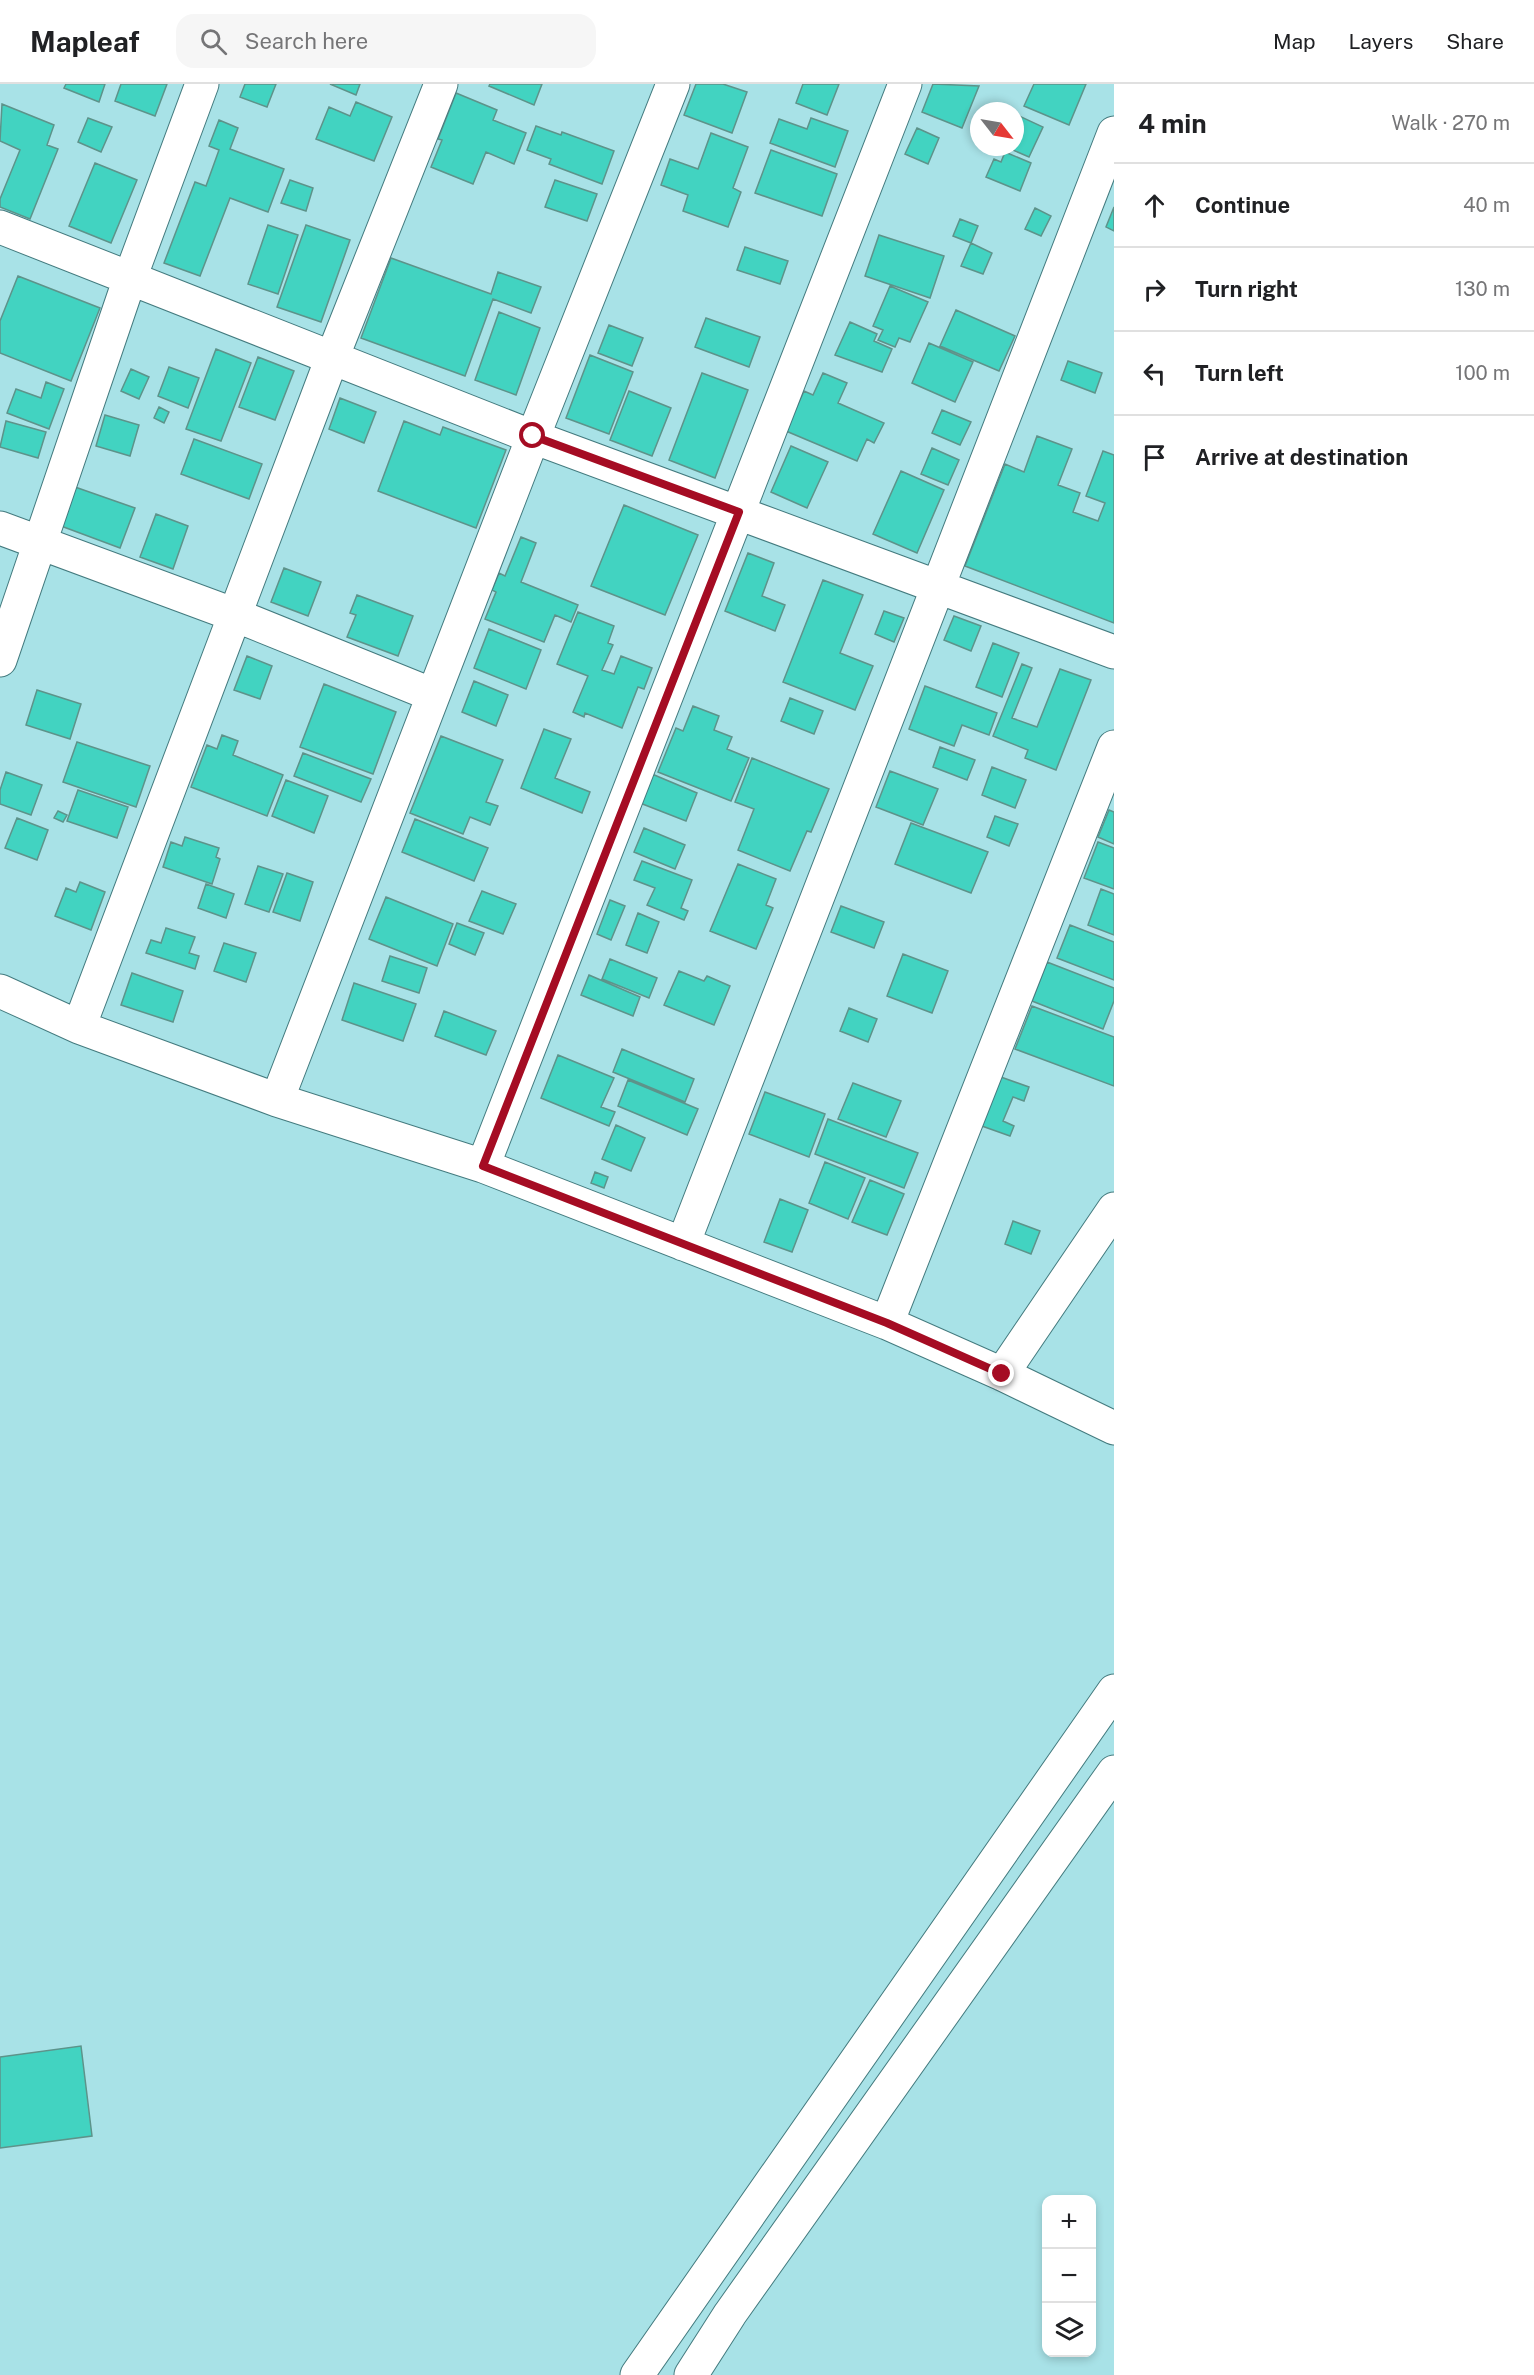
<!DOCTYPE html>
<html lang="en">
<head>
<meta charset="utf-8">
<style>
	body { margin:0; font-family:"Public Sans",sans-serif; background:#f6f6f6; color:#202124 }
	.controls { position:absolute; right:18px; bottom:18px; display:grid; overflow:hidden; border-radius:12px; box-shadow:0 3px 9px #0003 }
	.controls button { width:54px; height:54px; display:grid; place-items:center; padding:0; border:0; border-bottom:2px solid #e0e0e0; background:#fff; color:#202124; font:30px sans-serif }
	.compass { position:absolute; left:970px; top:18px; width:54px; height:54px; border-radius:50%; background:#fff; box-shadow:0 3px 9px #0003; rotate:121deg }
	.stop { position:absolute; width:18px; height:18px; margin:-14px; border:4px solid #a50c23; border-radius:50%; background:#fff }
	.stop.end { background:#a50c23; border-color:#fff; box-shadow:0 2px 6px #0008 }
	.list { margin:0; padding:0; list-style:none }
	h2 { display:flex; justify-content:space-between; align-items:center; height:78px; margin:0; padding:0 24px; font-size:26px }
	h2 small { font-size:20px; font-weight:400; color:#757577 }
	.list li { display:grid; grid-template-columns:39px 1fr auto; gap:18px; align-items:center; box-sizing:border-box; height:84px; padding:0 24px; border-top:2px solid #e0e0e0 }
	.list b { display:block; font-size:22px; white-space:nowrap }
	.list em { font-size:20px; font-style:normal; color:#757577 }
	.icon { flex:none; width:33px; height:33px; fill:none; stroke:currentColor; stroke-width:2; stroke-linecap:round; stroke-linejoin:round }
	.map { position:relative; flex:none; width:1114px; height:2291px; overflow:hidden }
	header { display:flex; align-items:center; gap:36px; box-sizing:border-box; height:84px; padding:0 30px; background:#fff; border-bottom:2px solid #e0e0e0 }
	header strong { font-size:28px }
	nav { display:flex; gap:33px; margin-inline-start:auto; font-size:21px }
	.search { width:420px; height:54px; background:#f6f6f6; display:flex; align-items:center; gap:15px; box-sizing:border-box; padding:0 21px; border-radius:18px; color:#757577; font-size:22px }
	main { display:flex }
	aside { flex:1; background:#fff }
	.map>svg:first-child { display:block }
	.building { fill:#42d3c1; stroke:#5d938a; stroke-width:1.5 }
	.lines { fill:none; stroke-linecap:round; stroke-linejoin:round }
	.minor-casing { stroke:#447b7f; stroke-width:35 }
	.minor { stroke:#fff; stroke-width:33 }
	.route { stroke:#a50c23; stroke-width:8 }
</style>
</head>
<body>
<header>
<strong>Mapleaf</strong>
<div class="search"><svg class="icon" aria-label="search" viewBox="0 0 24 24"><circle cx="10" cy="10" r="6"/><path d="M15 15l6 6"/></svg>Search here</div>
<nav><a>Map</a><a>Layers</a><a>Share</a></nav>
</header>
<main>
<div class="map">
<svg width="1114" height="2291" viewBox="0 0 1114 2291">
	<rect width="100%" height="100%" fill="#a8e2e7"/>
	<!-- building -->
	<path class="building" d="M66,0H105L99,18L64,4Z
		M121,0H167L155,32L115,17Z
		M245,0H276L267,23L240,13Z
		M330,0H360L356,11Z
		M490,0H542L534,21L489,2Z
		M696,0H723L747,8L732,49L684,31Z
		M803,0H839L827,31L796,19Z
		M933,0L979,2L962,44L922,28Z
		M1034,0H1086L1069,41L1024,22Z
		M456,9L497,26L493,36L526,49L514,80L486,68L473,100L431,83L442,56L438,55Z
		M356,18L392,33L374,77L316,55L329,23L350,32Z
		M2,20L54,41L47,61L58,65L30,135L0,123V115L20,66L0,57Z
		M1015,30L1043,43L1029,73L1006,63H1015Z
		M88,34L112,43L101,68L78,58Z
		M811,34L848,47L835,83L770,59L779,35L807,45Z
		M219,36L238,44L230,65L284,85L268,128L230,114L200,192L164,179L195,98L206,102L219,66L209,62Z
		M536,42L561,51L562,48L614,67L602,100L549,80L551,75L527,66Z
		M917,44L939,54L928,80L905,70Z
		M711,49L748,63L733,104L741,108L728,143L683,127L688,111L661,101L670,75L698,85Z
		M771,66L837,90L822,132L755,109Z
		M1005,68L1031,79L1020,107L986,93L994,75L1001,78Z
		M95,79L137,96L111,159L69,142Z
		M290,96L313,104L306,127L281,119Z
		M555,96L597,110L587,137L545,123Z
		M1114,123V147L1106,143Z
		M1035,124L1051,132L1041,152L1025,145Z
		M960,135L978,142L971,159L953,152Z
		M268,141L298,151L278,210L248,200Z
		M306,141L350,156L321,238L277,223Z
		M879,151L944,172L930,214L865,192Z
		M971,159L992,169L983,190L961,182Z
		M745,163L788,177L780,200L737,186Z
		M391,174L491,210L498,188L541,203L531,229L493,215L465,292L361,254Z
		M18,192L100,224L71,297L0,269V237Z
		M890,202L928,218L910,258L899,254L895,263L878,256L883,246L873,242Z
		M956,226L1015,252L999,287L940,262Z
		M499,228L540,244L516,311L475,296Z
		M706,234L760,253L749,283L695,263Z
		M850,238L877,250L874,257L892,265L882,288L835,271Z
		M609,241L643,254L632,282L598,269Z
		M929,259L973,278L955,318L912,299Z
		M216,265L251,279L221,357L186,345Z
		M590,271L633,288L609,350L566,334Z
		M258,273L294,287L275,336L239,323Z
		M1068,277L1102,289L1095,309L1061,296Z
		M169,283L199,294L188,324L158,312Z
		M131,285L149,293L139,315L121,307Z
		M702,289L748,306L715,394L669,376Z
		M823,289L847,299L838,319L884,339L874,359L867,355L857,377L786,347L804,307L813,311Z
		M46,298L64,305L49,345L7,329L16,305L41,314Z
		M629,307L671,324L652,372L610,356Z
		M340,314L376,328L364,359L329,345Z
		M159,323L169,328L164,339L154,334Z
		M942,326L971,338L960,361L932,349Z
		M105,331L139,341L130,372L96,362Z
		M6,337L46,348L38,374L0,363Z
		M404,337L440,351L443,343L506,366L476,444L378,407Z
		M1037,352L1072,365L1058,401L1080,409L1073,428L1098,437L1105,419L1086,412L1103,367L1114,371V539L965,482L1005,380L1024,388Z
		M194,355L262,380L249,415L181,390Z
		M791,362L828,378L807,424L771,408Z
		M932,364L959,376L948,401L921,390Z
		M901,387L944,406L917,469L873,450Z
		M75,403L135,424L120,464L61,442Z
		M624,421L698,451L665,531L591,502Z
		M156,430L188,442L173,485L140,473Z
		M521,453L536,459L521,498L578,521L571,538L555,531L544,558L485,535L496,508L492,506L499,489L505,492Z
		M748,469L774,479L762,512L785,521L775,547L725,527Z
		M284,484L321,498L308,532L271,518Z
		M823,496L863,511L840,569L873,582L855,626L783,598Z
		M357,511L413,532L398,572L347,553L356,531L350,529Z
		M884,527L904,534L894,558L875,550Z
		M578,528L614,542L608,559L613,561L602,586L614,590L621,572L652,584L644,605L638,603L622,644L585,629L584,633L573,628L588,592L557,580Z
		M954,532L981,542L971,567L944,556Z
		M489,545L541,566L526,605L474,584Z
		M993,559L1019,569L1002,613L976,603Z
		M247,572L272,582L260,615L234,606Z
		M1022,580L1032,584L1012,634L1037,643L1060,585L1091,596L1056,686L1025,674L1028,666L993,652Z
		M474,597L508,611L496,642L462,628Z
		M324,600L396,628L373,690L300,663Z
		M925,602L997,629L989,651L962,641L954,662L909,645Z
		M37,606L81,620L70,655L26,641Z
		M790,614L823,627L814,650L781,637Z
		M693,622L719,632L714,646L732,653L727,665L749,674L731,717L658,688L676,644L683,647Z
		M544,645L571,655L555,694L590,708L582,729L521,704Z
		M222,651L238,657L233,671L283,691L267,732L191,703L207,661L217,665Z
		M441,652L503,676L486,718L498,722L490,741L470,733L463,750L410,729Z
		M77,658L150,682L136,723L63,698Z
		M940,663L975,676L967,696L933,683Z
		M303,669L371,695L361,718L294,692Z
		M752,674L829,705L811,748L807,747L790,787L738,766L754,725L735,718Z
		M992,683L1026,696L1015,724L982,711Z
		M890,687L938,705L923,741L876,723Z
		M6,688L42,701L31,731L0,720V706Z
		M652,690L697,709L686,737L640,719Z
		M286,696L328,712L314,749L272,732Z
		M78,706L128,723L117,754L67,737Z
		M1109,726L1114,728V760L1098,753Z
		M58,727L67,731L63,738L54,734Z
		M995,732L1018,740L1009,762L987,753Z
		M17,734L48,746L37,776L5,764Z
		M415,735L488,764L474,797L402,768Z
		M911,739L988,768L971,809L895,780Z
		M644,744L685,761L675,785L634,768Z
		M185,753L219,764L216,773L220,775L212,800L163,783L171,758L182,762Z
		M1098,758L1114,764V805L1084,794Z
		M642,777L692,796L681,824L688,827L684,836L647,821L655,804L634,796Z
		M738,780L776,795L766,821L773,824L756,865L710,847Z
		M258,782L283,790L269,828L245,820Z
		M287,789L313,798L300,837L273,828Z
		M80,798L105,808L91,846L55,832L66,804L76,808Z
		M206,800L234,810L226,834L198,824Z
		M1101,805L1114,810V851L1088,841Z
		M482,807L516,820L503,850L469,837Z
		M386,813L453,840L437,882L369,855Z
		M610,816L625,822L611,856L597,850Z
		M841,822L884,838L874,864L831,848Z
		M638,829L659,838L647,869L626,861Z
		M457,839L484,849L475,871L449,860Z
		M1070,841L1114,858V896L1057,874Z
		M166,844L195,853L189,869L199,872L195,885L146,869L151,856L161,859Z
		M224,859L256,869L246,898L214,887Z
		M903,870L948,887L932,929L887,912Z
		M390,872L427,884L419,909L382,897Z
		M610,875L657,894L649,914L602,895Z
		M1047,878L1114,904V917L1103,945L1032,917Z
		M679,887L704,897L707,892L730,902L714,941L664,921Z
		M132,889L183,907L173,938L121,921Z
		M589,891L640,913L633,932L581,911Z
		M354,899L416,920L403,957L342,936Z
		M1032,922L1114,953V1002L1015,965Z
		M849,924L877,935L868,958L840,947Z
		M444,927L496,947L486,971L435,952Z
		M622,965L694,995L685,1018L613,988Z
		M558,971L614,994L601,1023L615,1028L609,1042L541,1014Z
		M998,992L1029,1003L1024,1017L1013,1013L1003,1037L1014,1042L1010,1052L979,1041Z
		M628,996L698,1025L687,1051L618,1022Z
		M853,999L901,1017L886,1053L838,1035Z
		M765,1008L825,1030L809,1073L749,1050Z
		M828,1035L918,1069L904,1104L815,1070Z
		M616,1041L645,1054L631,1087L602,1075Z
		M825,1078L865,1094L848,1135L809,1119Z
		M595,1088L608,1093L604,1104L591,1099Z
		M870,1096L904,1110L887,1151L852,1138Z
		M780,1115L808,1126L792,1168L764,1158Z
		M1013,1137L1040,1147L1031,1170L1005,1160Z
		M81,1962L92,2052L0,2064V1973Z"/>
	<g class="lines">
		<defs>
			<path id="minor" d="M0,143L533,353L1114,568
				M0,444L235,531L433,611
				M0,576L130,194L202,0
				M0,907L79,943L277,1016L483,1082L887,1239L1002,1290L1114,1344
				M79,943L332,274L441,0
				M277,1016L533,353L673,0
				M483,1082L905,0
				M683,1160L1114,49
				M887,1239L1114,663
				M1002,1290L1114,1125
				M637,2291L1114,1607
				M691,2291L730,2230L1114,1688"/>
		</defs>
		<!-- minor casing -->
		<use href="#minor" class="minor-casing"/>
		<!-- minor -->
		<use href="#minor" class="minor"/>
	</g>
	<g class="lines">
		<!-- route -->
		<path class="route" d="M533,352L739,428L483,1082L887,1239L1002,1290"/>
	</g>
</svg>
<div class="controls">
<button>+</button>
<button>−</button>
<button><svg class="icon" aria-label="layers" viewBox="0 0 24 24"><path d="M12 4l9 5-9 5-9-5zM3 14l9 5 9-5"/></svg></button>
</div>
<svg class="compass" viewBox="-18 -18 36 36"><path d="M0-13l5 13h-10z" fill="#e53935"/><path d="M0 13l5-13h-10z" fill="#757577"/></svg>
<div class="stop" style="left:533px;top:352px"></div>
<div class="stop end" style="left:1002px;top:1290px"></div>
</div>
<aside>
<h2>4 min<small>Walk · 270 m</small></h2>
<ul class="list">
<li><svg class="icon" aria-label="ahead" viewBox="0 0 24 24"><path d="M12 20V5M6 11l6-6 6 6"/></svg><div><b>Continue</b></div><em>40 m</em></li>
<li><svg class="icon" aria-label="right" viewBox="0 0 24 24"><path d="M7 20v-9h11M14 6l5 5-5 5"/></svg><div><b>Turn right</b></div><em>130 m</em></li>
<li><svg class="icon" aria-label="left" viewBox="0 0 24 24"><path d="M17 20v-9H6M10 6l-5 5 5 5"/></svg><div><b>Turn left</b></div><em>100 m</em></li>
<li><svg class="icon" aria-label="arrive" viewBox="0 0 24 24"><path d="M6 21V4h12l-3 4 3 4H6"/></svg><div><b>Arrive at destination</b></div></li>
</ul>
</aside>
</main>
</body>
</html>
